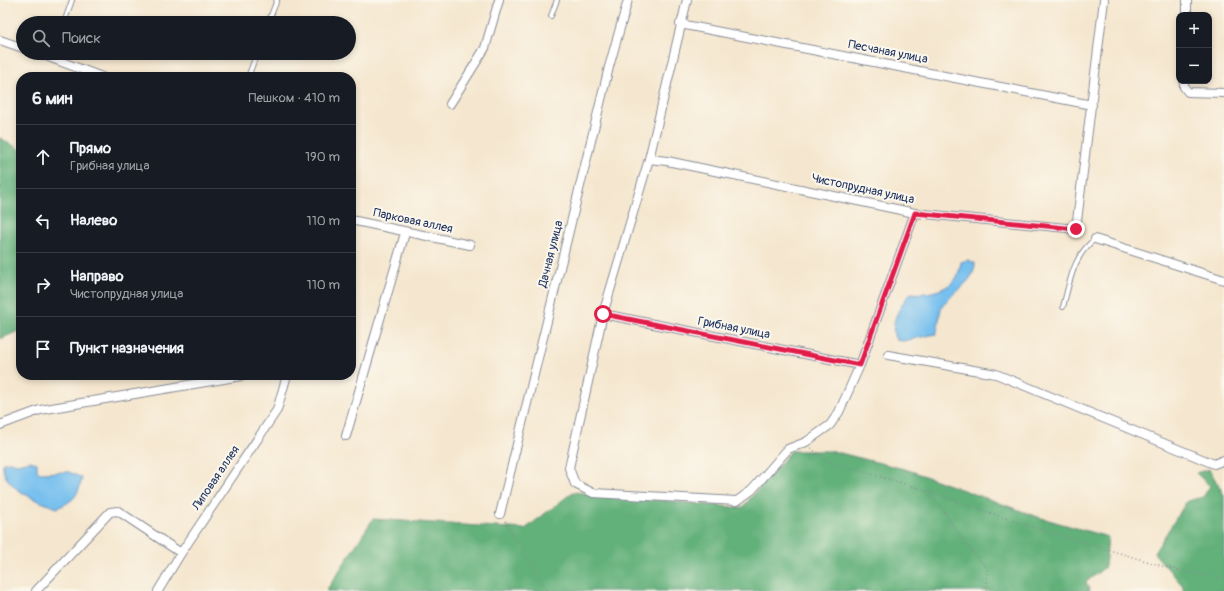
<!DOCTYPE html>
<html lang="ru">
<head>
<meta charset="utf-8">
<style>
	body { margin:0; font-family:Pangolin,sans-serif; background:#242831; color:#f1f3f6 }
	.controls { position:absolute; right:12px; top:12px; display:grid; overflow:hidden; border-radius:8px; box-shadow:0 2px 6px #0003 }
	.controls button { width:36px; height:36px; display:grid; place-items:center; padding:0; border:0; border-bottom:1px solid #363941; background:#171b24; color:#f1f3f6; font:20px sans-serif }
	.stop { position:absolute; width:12px; height:12px; margin:-9px; border:3px solid #e11d48; border-radius:50%; background:#fff }
	.stop.end { background:#e11d48; border-color:#fff; box-shadow:0 1px 4px #0008 }
	.list { margin:0; padding:0; list-style:none }
	h2 { display:flex; justify-content:space-between; align-items:center; height:52px; margin:0; padding:0 16px; font-size:17px }
	h2 small { font-size:13px; font-weight:400; color:#9ea1a6 }
	.list li { display:grid; grid-template-columns:26px 1fr auto; gap:12px; align-items:center; box-sizing:border-box; height:64px; padding:0 16px; border-top:1px solid #363941 }
	.list b { display:block; font-size:15px; white-space:nowrap }
	.list p { margin:0; font-size:13px; white-space:nowrap; color:#9ea1a6 }
	.list em { font-size:13px; font-style:normal; color:#9ea1a6 }
	.icon { flex:none; width:22px; height:22px; fill:none; stroke:currentColor; stroke-width:2; stroke-linecap:round; stroke-linejoin:round }
	.map { position:relative; flex:none; width:1224px; height:591px; overflow:hidden }
	.search { position:absolute; background:#171b24; box-shadow:0 2px 6px #0003; left:16px; top:16px; width:340px; height:44px; display:flex; align-items:center; gap:10px; box-sizing:border-box; padding:0 14px; border-radius:22px; color:#9ea1a6; font-size:15px }
	.panel { position:absolute; background:#171b24; box-shadow:0 2px 6px #0003; left:16px; top:72px; width:340px; height:308px; border-radius:16px }
	.map>svg:first-child { display:block }
	.forest { fill:#64b17a; stroke:#40706c }
	.water { fill:#76bfee; stroke:#4877a6 }
	.lines { fill:none; stroke-linecap:round; stroke-linejoin:round }
	.lane-casing { stroke:#888b96; stroke-width:6 }
	.street-casing { stroke:#888b96; stroke-width:10 }
	.path { stroke:#888b96; stroke-width:1.5; stroke-dasharray:1 3; stroke-linecap:butt }
	.lane { stroke:#fff; stroke-width:4 }
	.street { stroke:#fff; stroke-width:8 }
	.route { stroke:#e11d48; stroke-width:5 }
	.labels { text-anchor:middle; dominant-baseline:central; stroke-width:4; stroke-linejoin:round; paint-order:stroke }
	.street-label { font-size:12px; fill:#1b2f5e; stroke:#fbf7ec }
</style>
</head>
<body>
<div class="map">
<svg width="1224" height="591" viewBox="0 0 1224 591">
	<rect width="100%" height="100%" fill="#fbf7ec"/>
	<filter id="ink" filterUnits="userSpaceOnUse"><feTurbulence type="fractalNoise" baseFrequency=".025" numOctaves="2"/><feDisplacementMap in="SourceGraphic" scale="8" xChannelSelector="R" yChannelSelector="G"/><feConvolveMatrix kernelMatrix="1 2 1 2 8 2 1 2 1" color-interpolation-filters="sRGB"/></filter>
	<filter id="wash" filterUnits="userSpaceOnUse"><feTurbulence type="fractalNoise" baseFrequency=".012" numOctaves="4" result="noise"/><feDisplacementMap in="SourceGraphic" scale="16" xChannelSelector="R" yChannelSelector="G"/><feGaussianBlur stdDeviation="0.9" result="paint"/><feColorMatrix in="noise" values="0 0 0 0 0 0 0 0 0 0 0 0 0 0 0 0 0 1.4 0 .05"/><feComposite in="paint" operator="in"/></filter>
	<g filter="url(#wash)">
		<rect width="100%" height="100%" fill="#f5e7cf"/>
		<!-- forest -->
		<path class="forest" d="M0,138L21,150V330L0,339Z
			M791,451H832L908,470L1038,517L1108,537L1105,567L1086,582L1090,591H326L373,519L525,529L573,492L742,508Z
			M1209,469L1224,495V591H1183V586L1154,553L1187,501L1203,497L1210,486L1196,473Z"/>
		<!-- water -->
		<path class="water" d="M968,260L975,263C975,284 951,291 942,307C938,315 940,325 936,334L903,341L896,340C888,325 900,305 911,293C925,295 948,291 957,277C959,273 960,267 961,262Z
			M30,461L37,463V470L40,473L69,472L82,478C78,496 74,501 57,508C40,502 0,488 3,463L10,462L17,464Z"/>
	</g>
	<g filter="url(#ink)">
		<g class="lines">
			<defs>
				<path id="lane" d="M551,16L557,0
					M64,23L72,0
					M268,23L277,0
					M248,77L257,53
					M1063,307C1070,281 1073,256 1095,239"/>
				<path id="street" d="M687,0L649,159L603,314L569,468L575,484L593,493L737,501L752,490L788,449L806,442L830,425L839,412L860,365L915,213
					M1187,15V0
					M680,24L1092,105
					M0,40L23,48
					M38,53L102,77
					M1184,81V87L1188,92L1224,93
					M450,104L485,48L499,0
					M649,159L667,161L915,213L1076,229L1104,0
					M351,220L470,245
					M1095,239L1224,280
					M603,314L860,365
					M888,355L996,374L1214,464L1224,460
					M0,425L40,410L247,375
					M346,436L405,233
					M500,514L609,67L628,0
					M36,591L110,512L118,511L181,553
					M158,591L181,553L277,410L287,375"/>
			</defs>
			<!-- lane casing -->
			<use href="#lane" class="lane-casing"/>
			<!-- street casing -->
			<use href="#street" class="street-casing"/>
			<!-- path -->
			<path class="path" d="M811,448L825,460L925,490L1022,524L1176,570L1224,579
				M926,491L942,508L964,542L987,568V591
				M505,521L548,591"/>
			<!-- lane -->
			<use href="#lane" class="lane"/>
			<!-- street -->
			<use href="#street" class="street"/>
		</g>
	</g>
	<g class="lines" filter="url(#ink)">
		<!-- route -->
		<path class="route" d="M603,314L860,365L915,213L1076,229"/>
	</g>
	<g class="labels">
		<!-- street labels -->
		<g class="street-label">
			<text transform="translate(888 52) rotate(11)">Песчаная улица</text>
			<text transform="translate(863 189) rotate(12)">Чистопрудная улица</text>
			<text transform="translate(413 221) rotate(12)">Парковая аллея</text>
			<text transform="translate(551 254) rotate(-76)">Дачная улица</text>
			<text transform="translate(734 328) rotate(11)">Грибная улица</text>
			<text transform="translate(216 478) rotate(-56)">Липовая аллея</text>
		</g>
	</g>
</svg>
<div class="controls">
<button>+</button>
<button>−</button>
</div>
<div class="stop" style="left:603px;top:314px"></div>
<div class="stop end" style="left:1076px;top:229px"></div>
<div class="search"><svg class="icon" aria-label="search" viewBox="0 0 24 24"><circle cx="10" cy="10" r="6"/><path d="M15 15l6 6"/></svg>Поиск</div>
<section class="panel">
<h2>6 мин<small>Пешком · 410 m</small></h2>
<ul class="list">
<li><svg class="icon" aria-label="ahead" viewBox="0 0 24 24"><path d="M12 20V5M6 11l6-6 6 6"/></svg><div><b>Прямо</b><p>Грибная улица</p></div><em>190 m</em></li>
<li><svg class="icon" aria-label="left" viewBox="0 0 24 24"><path d="M17 20v-9H6M10 6l-5 5 5 5"/></svg><div><b>Налево</b></div><em>110 m</em></li>
<li><svg class="icon" aria-label="right" viewBox="0 0 24 24"><path d="M7 20v-9h11M14 6l5 5-5 5"/></svg><div><b>Направо</b><p>Чистопрудная улица</p></div><em>110 m</em></li>
<li><svg class="icon" aria-label="arrive" viewBox="0 0 24 24"><path d="M6 21V4h12l-3 4 3 4H6"/></svg><div><b>Пункт назначения</b></div></li>
</ul>
</section>
</div>
</body>
</html>
